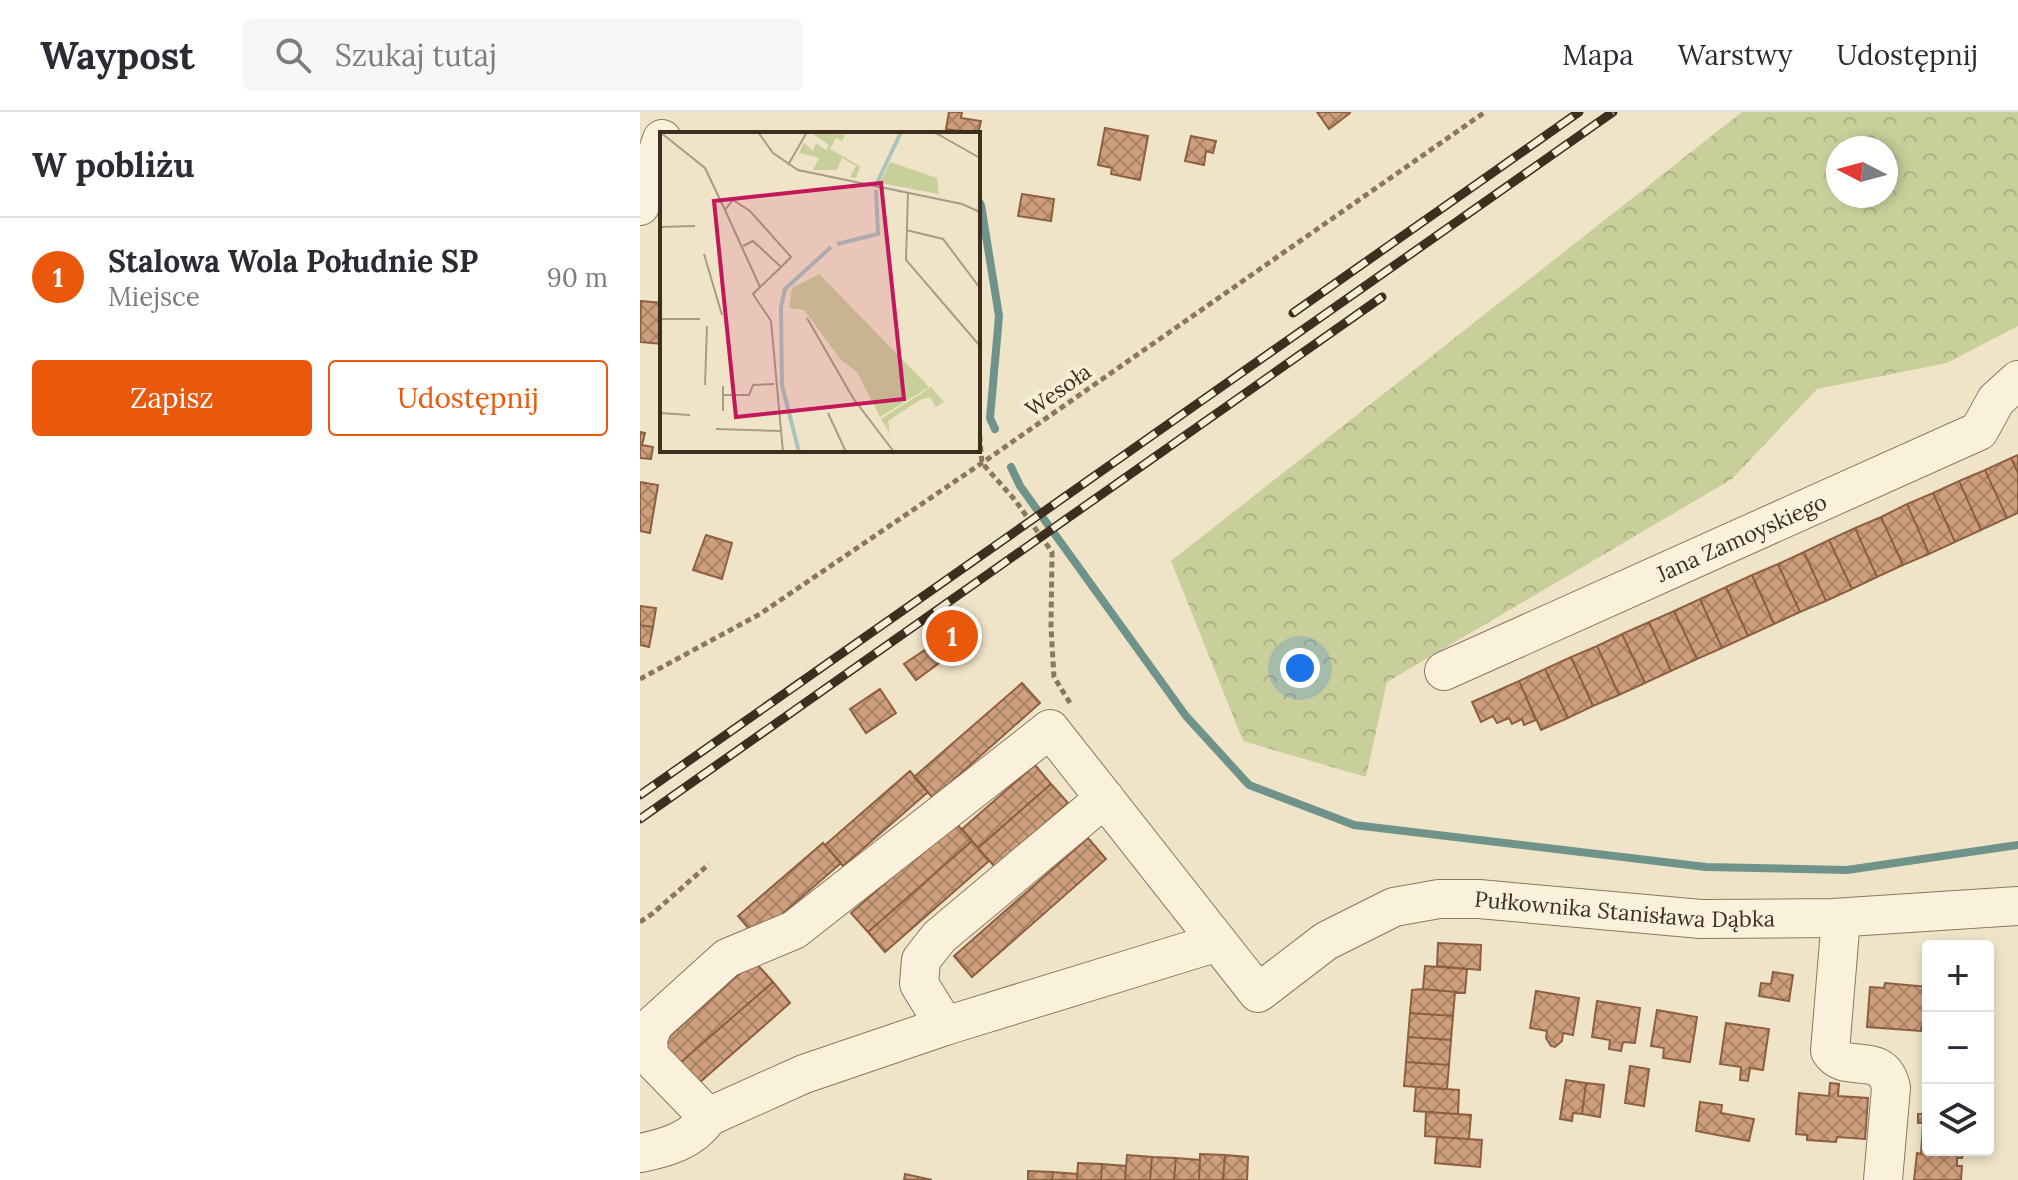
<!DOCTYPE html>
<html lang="pl">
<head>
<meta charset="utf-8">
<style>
	body { margin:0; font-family:Lora,serif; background:#f7f7f7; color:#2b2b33 }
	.controls { position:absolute; right:24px; bottom:24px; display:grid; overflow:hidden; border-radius:8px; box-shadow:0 4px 12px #0003 }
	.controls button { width:72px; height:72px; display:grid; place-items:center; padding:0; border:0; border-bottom:2px solid #e1e1e2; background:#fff; color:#2b2b33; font:40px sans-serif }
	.compass { position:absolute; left:1186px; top:24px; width:72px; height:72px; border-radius:50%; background:#fff; box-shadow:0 4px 12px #0003; rotate:276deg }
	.you { position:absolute; left:660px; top:556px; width:28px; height:28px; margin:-20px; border:6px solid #fff; border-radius:50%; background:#1a73e8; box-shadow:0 0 0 12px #1a73e833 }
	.badge { display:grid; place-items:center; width:52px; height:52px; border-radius:50%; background:#ea580c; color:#fff; font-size:26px; font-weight:700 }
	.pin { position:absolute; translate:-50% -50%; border:4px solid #fff; box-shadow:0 2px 8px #0006 }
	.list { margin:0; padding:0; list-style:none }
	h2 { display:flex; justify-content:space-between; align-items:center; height:104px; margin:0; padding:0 32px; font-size:34px }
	h2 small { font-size:26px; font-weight:400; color:#7c7c81 }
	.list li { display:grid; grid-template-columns:52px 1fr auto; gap:24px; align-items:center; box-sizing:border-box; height:120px; padding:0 32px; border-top:2px solid #e1e1e2 }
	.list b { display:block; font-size:30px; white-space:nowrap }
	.list p { margin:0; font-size:26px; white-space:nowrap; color:#7c7c81 }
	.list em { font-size:26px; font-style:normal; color:#7c7c81 }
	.actions { display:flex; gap:16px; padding:24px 32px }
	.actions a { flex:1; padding:18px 0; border:2px solid #ea580c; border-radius:8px; text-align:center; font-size:28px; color:#ea580c }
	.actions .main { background:#ea580c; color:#fff }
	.icon { flex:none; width:44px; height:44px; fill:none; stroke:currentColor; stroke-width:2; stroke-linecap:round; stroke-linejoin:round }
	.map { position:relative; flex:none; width:1378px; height:1068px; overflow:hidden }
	header { display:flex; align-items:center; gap:48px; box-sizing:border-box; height:112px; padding:0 40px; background:#fff; border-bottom:2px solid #e1e1e2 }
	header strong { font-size:38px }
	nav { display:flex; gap:44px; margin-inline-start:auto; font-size:28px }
	.search { width:560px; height:72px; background:#f7f7f7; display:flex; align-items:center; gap:20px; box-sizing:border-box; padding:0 28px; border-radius:8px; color:#7c7c81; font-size:30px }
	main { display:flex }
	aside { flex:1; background:#fff }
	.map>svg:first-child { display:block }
	.forest { fill:url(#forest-crowns); fill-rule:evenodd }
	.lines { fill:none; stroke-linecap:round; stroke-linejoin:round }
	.stream { stroke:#6f938a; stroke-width:8 }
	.building { fill:url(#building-cross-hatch); stroke:#8d5f41; stroke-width:2 }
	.minor-casing { stroke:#8d765c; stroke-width:40 }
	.path { stroke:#8d765c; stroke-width:5; stroke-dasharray:6 4; stroke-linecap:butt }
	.minor { stroke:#faf1dc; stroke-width:38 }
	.rail-casing { stroke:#3d2e20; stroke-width:9 }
	.rail { stroke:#f7eed8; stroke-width:6; stroke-dasharray:18; stroke-linecap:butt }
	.labels { text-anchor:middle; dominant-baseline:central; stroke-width:7; stroke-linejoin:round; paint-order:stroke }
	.street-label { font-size:22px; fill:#3d2e20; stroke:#f7eed8 }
	.inset-river { fill:none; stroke:#a9c4bc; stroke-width:4 }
	.inset-road { fill:none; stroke:#a89b85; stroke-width:2 }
	.view { fill:#c2185b; fill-opacity:0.15; stroke:#c2185b; stroke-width:4 }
	.inset-edge { fill:none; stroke:#3d2e20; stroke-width:4 }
</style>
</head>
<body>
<header>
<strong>Waypost</strong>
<div class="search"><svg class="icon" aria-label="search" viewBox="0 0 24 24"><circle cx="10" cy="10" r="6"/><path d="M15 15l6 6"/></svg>Szukaj tutaj</div>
<nav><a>Mapa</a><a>Warstwy</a><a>Udostępnij</a></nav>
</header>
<main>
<aside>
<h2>W pobliżu<small></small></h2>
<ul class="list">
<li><span class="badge">1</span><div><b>Stalowa Wola Południe SP</b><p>Miejsce</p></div><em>90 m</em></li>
</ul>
<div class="actions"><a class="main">Zapisz</a><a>Udostępnij</a></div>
</aside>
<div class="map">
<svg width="1378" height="1068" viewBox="0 0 1378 1068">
	<defs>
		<pattern id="forest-crowns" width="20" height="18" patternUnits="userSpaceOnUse" patternTransform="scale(2)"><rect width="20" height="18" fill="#c9cf9b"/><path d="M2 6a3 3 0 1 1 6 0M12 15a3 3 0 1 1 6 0" fill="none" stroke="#aeb285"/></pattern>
		<pattern id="building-cross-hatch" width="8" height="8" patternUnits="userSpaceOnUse" patternTransform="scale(2)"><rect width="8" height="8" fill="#cf9f7d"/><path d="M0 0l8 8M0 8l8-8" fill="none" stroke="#a98266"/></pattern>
	</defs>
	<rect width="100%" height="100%" fill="#f0e4c8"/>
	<!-- forest -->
	<path class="forest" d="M1102,0H1378V214L1307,251L1177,277L1092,367L747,570L726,665L603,629L531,449ZM1198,36H1246V84H1198Z"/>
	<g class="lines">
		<!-- stream -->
		<path class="stream" d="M338,88L341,93L359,204L350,306L355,317
			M371,355L380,374L546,604L609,673L714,713L1066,755L1207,758L1378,733"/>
	</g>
	<!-- building -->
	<path class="building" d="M309,0H322L321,6L341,9L338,22L306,17Z
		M677,0H710V1L689,17Z
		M465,16L508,24L500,68L471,62L472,56L458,53Z
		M551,24L576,29L573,41L566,39L564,53L545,49Z
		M382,82L414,87L411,109L378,104Z
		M1,189L22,191V232L0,230Z
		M0,320L5,321L2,333L13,335L11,347L0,346Z
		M1378,343V361L1371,346Z
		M1371,346L1378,361V401L1367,406L1345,358Z
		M1345,358L1367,406L1341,418L1319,369Z
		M1319,369L1341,418L1315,430L1293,381Z
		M0,370L18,373L10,421L0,419Z
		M1293,381L1315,430L1289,442L1267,392Z
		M1267,392L1289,442L1263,453L1241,405Z
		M1241,405L1263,453L1237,465L1215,416Z
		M1215,416L1237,465L1212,477L1189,428Z
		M66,423L92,431L82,467L53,458Z
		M1189,428L1212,477L1186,489L1164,440Z
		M1164,440L1186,489L1160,500L1138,452Z
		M1138,452L1160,500L1134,512L1112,463Z
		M1112,463L1134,512L1108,524L1086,475Z
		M1086,475L1108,524L1082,536L1060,487Z
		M1060,487L1082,536L1057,547L1034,499Z
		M0,494L16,496L13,515L0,513Z
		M1034,499L1057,547L1031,559L1009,510Z
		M319,502L335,525L306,546L289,523Z
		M1009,510L1031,559L1005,571L982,522Z
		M0,513L13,515L9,535L0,533Z
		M982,522L1005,571L979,583L957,534Z
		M295,531L306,546L276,568L264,552Z
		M957,534L979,583L953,594L931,545Z
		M931,545L953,594L928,606L905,557Z
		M905,557L928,606L901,618L879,569Z
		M879,569L896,608L884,613L882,607L872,612L869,606L857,611L853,604L841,610L832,590Z
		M382,571L400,591L293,686L274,665Z
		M240,577L256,601L226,621L210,597Z
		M395,653L411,672L338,736L322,717Z
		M270,659L288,680L203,754L185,733Z
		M411,672L428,691L355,755L338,736Z
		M315,710L332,729L228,820L211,801Z
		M448,726L466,747L332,865L314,844Z
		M332,729L349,749L245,840L228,820Z
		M183,731L201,751L116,825L98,804Z
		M798,831L841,833L840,858L797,854Z
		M114,849L133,870L33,957L15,937Z
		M785,854L827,857L825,881L783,877Z
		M1133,860L1153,863L1149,889L1119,884L1121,871L1131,872Z
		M133,870L150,891L51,978L33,957Z
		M1245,871L1288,875V917L1281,916V919L1227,915L1230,875L1244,876Z
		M783,877L815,880L813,904L770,901L772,878Z
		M896,879L939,886L933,923L923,921L922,929L915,935L911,934L906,926L907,919L890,916Z
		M957,889L1000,896L995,931L983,930L981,939L969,937L970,928L952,925Z
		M1017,898L1057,905L1050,950L1023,946L1024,936L1011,934Z
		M770,901L813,904L811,928L768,925Z
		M1086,911L1129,917L1123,958L1110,956L1108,969L1100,968L1101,955L1080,952Z
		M768,925L811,928L809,953L766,950Z
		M766,950L809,953L807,977L764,974Z
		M990,954L1009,957L1004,994L985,991Z
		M926,968L946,971L942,1002L933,1001L932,1009L920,1007Z
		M946,971L964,973L960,1005L942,1002Z
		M1190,971L1199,972L1198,984L1228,986L1225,1027L1197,1025L1196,1030L1167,1028V1023L1156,1022L1159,981L1189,984Z
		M1286,973H1288V1038H1323L1322,1046H1317V1054H1322L1321,1068H1274L1277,1041L1281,1042L1283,1011H1278V1002H1283Z
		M776,975L819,978L818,1002L774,999Z
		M1060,990L1082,993L1081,1001L1114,1007L1109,1029L1056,1019Z
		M786,1000L831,1003L829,1027L785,1024Z
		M797,1025L842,1028L840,1055L795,1051Z
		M560,1042L585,1043L583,1068H559Z
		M487,1043L512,1045L510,1068H485Z
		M585,1043L608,1045L607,1068H583Z
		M512,1045L536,1046L534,1068H510Z
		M536,1046L560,1048L559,1068H534Z
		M438,1051L462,1052L461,1068H437Z
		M462,1052L486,1054L485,1068H461Z
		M388,1059L413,1060L412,1068H388Z
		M413,1060L437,1062V1068H412Z
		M265,1062L292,1068H264Z"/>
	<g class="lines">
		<defs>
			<g id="minor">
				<path d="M0,94L22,27"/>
				<path id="s1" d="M804,559L1339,319L1356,288L1378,268"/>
				<path d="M1201,806L1190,939C1205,964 1243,936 1251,976L1243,1068"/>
				<path id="s2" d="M578,830L305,914L164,962L68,1005L9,944L8,926L14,912L87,846L154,818L410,617L618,881L686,829L754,795L799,787H839L1061,807L1193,806L1378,794"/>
				<path d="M305,914L279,872L281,848L299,825L465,686"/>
				<path d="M0,1041C26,1036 53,1028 68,1005"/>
			</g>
		</defs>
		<!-- minor casing -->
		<use href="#minor" class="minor-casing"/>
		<!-- path -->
		<path class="path" d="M338,304L342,351L375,388L412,440L411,515L414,565L430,591
			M0,567L120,502L342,351L845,0
			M0,810L12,802L69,752"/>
		<!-- minor -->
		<use href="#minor" class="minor"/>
		<defs>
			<path id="rail" d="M653,201L939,0
				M0,683L973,0
				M0,707L742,185"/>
		</defs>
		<!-- rail casing -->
		<use href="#rail" class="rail-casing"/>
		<!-- rail -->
		<use href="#rail" class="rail"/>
	</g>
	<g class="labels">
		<!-- street labels -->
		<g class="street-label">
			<text transform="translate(418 278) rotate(-35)">Wesoła</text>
			<text stroke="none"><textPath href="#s1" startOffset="326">Jana Zamoyskiego</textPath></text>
			<text stroke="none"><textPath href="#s2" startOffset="1884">Pułkownika Stanisława Dąbka</textPath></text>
		</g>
	</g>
	<!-- overview -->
	<g transform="translate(20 20)">
		<rect width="320" height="320" fill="#f0e4c8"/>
		<path d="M150,0L185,3L182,9L176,6L170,17L200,34L196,46L190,45L196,34L182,26L177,38H153L159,26L139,21L144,11L153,19L156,11L166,18L169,13ZM230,30L277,46L279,62L220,51ZM271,255L284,270L276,275L270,265L260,268L228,289L230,302L221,287Z" fill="#c9cf9b"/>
		<path d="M159,142L269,255L220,285L197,240L181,228L144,178L129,176L132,156Z" fill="#c9cf9b"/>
		<path class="inset-river" d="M217,51L241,0M177,112L218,102L216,58M139,320L122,253L121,175L125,157L171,115"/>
		<path class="inset-road" d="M0,0L45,36L65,78M98,0L113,21L138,38L302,72L320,80M274,0L320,26M128,33L147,0M248,61L246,128L320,214M0,95L35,94M246,98L283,107L320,156M83,114L93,109L121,135M44,122L62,183M0,136V176M100,155L65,78L73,68L90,79L131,125L121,135L93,162L111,189L123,320M147,186L193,266L234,320M0,187H40M45,253L47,194M63,254V279M63,263H89L93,253L114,252M0,281L30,283M168,281L186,320M56,297L122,299"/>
		<path class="view" d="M221,51L244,267L76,285L54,69Z"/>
		<rect width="320" height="320" class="inset-edge"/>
	</g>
</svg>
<div class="controls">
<button>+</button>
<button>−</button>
<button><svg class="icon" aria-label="layers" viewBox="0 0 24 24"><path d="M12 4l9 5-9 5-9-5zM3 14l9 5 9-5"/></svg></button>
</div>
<svg class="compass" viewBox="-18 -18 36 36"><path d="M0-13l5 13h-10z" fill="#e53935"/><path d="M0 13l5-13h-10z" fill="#7c7c81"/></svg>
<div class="you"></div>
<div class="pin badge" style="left:312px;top:524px">1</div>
</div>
</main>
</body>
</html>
